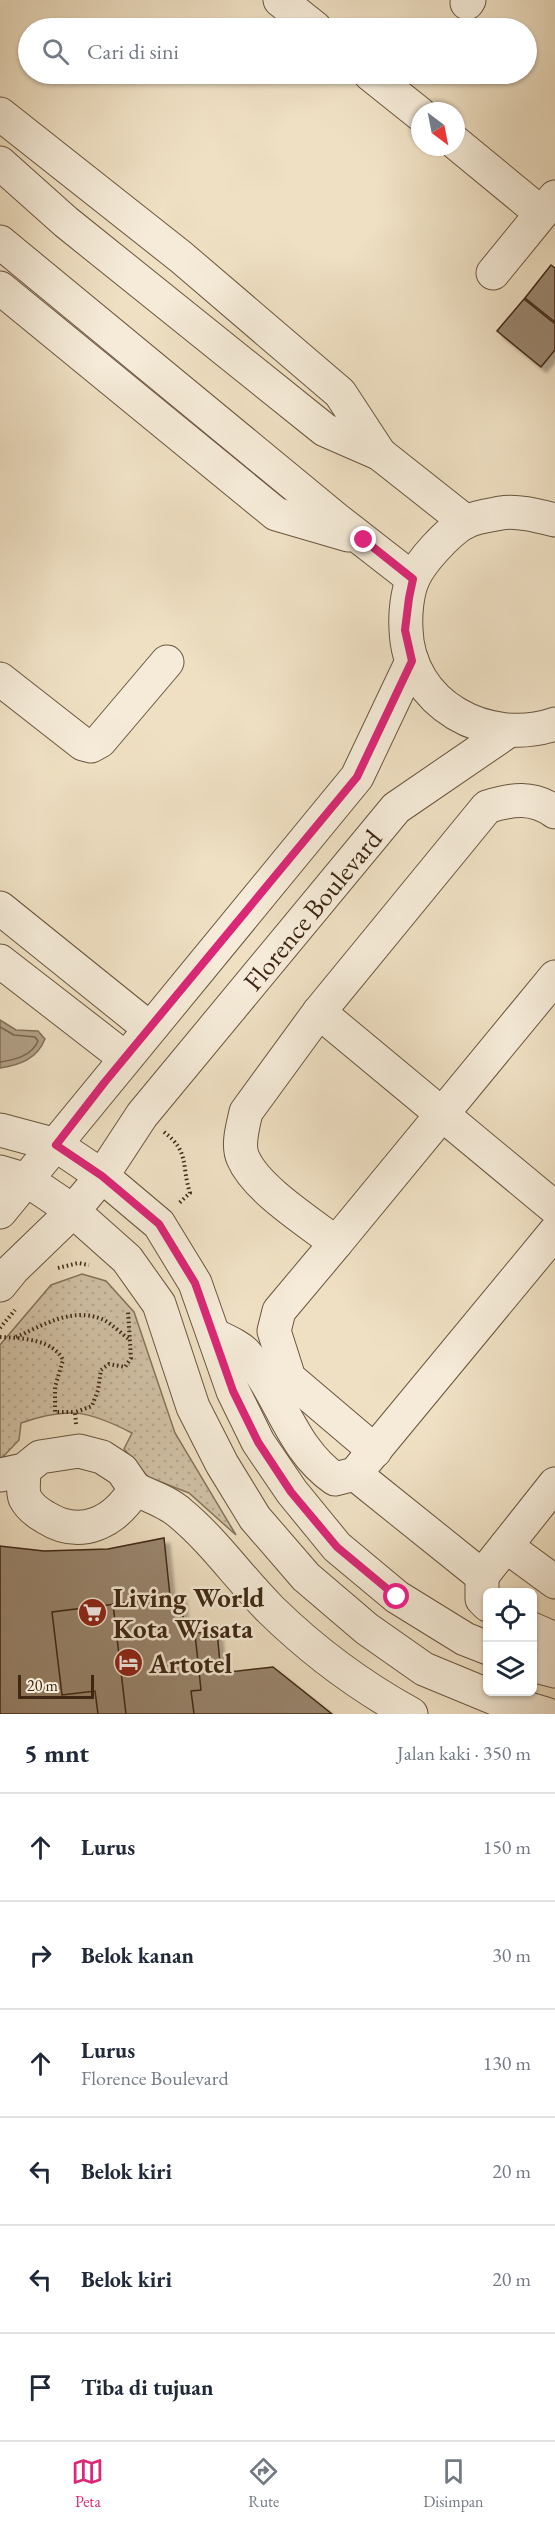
<!DOCTYPE html>
<html lang="id">
<head>
<meta charset="utf-8">
<style>
	body { margin:0; font-family:"EB Garamond",serif; background:#f6f6f7; color:#1f2937 }
	.controls { position:absolute; right:18px; bottom:18px; display:grid; overflow:hidden; border-radius:9px; box-shadow:0 2px 4px #0004 }
	.controls button { width:54px; height:54px; display:grid; place-items:center; padding:0; border:0; border-bottom:2px solid #e0e1e3; background:#fff; color:#1f2937; font:30px sans-serif }
	.compass { position:absolute; left:411px; top:102px; width:54px; height:54px; border-radius:50%; background:#fff; box-shadow:0 2px 4px #0004; rotate:148deg }
	.scale { position:absolute; left:18px; bottom:15px; width:76px; box-sizing:border-box; padding-left:6px; border:3px solid #3e2713; border-top:0; font-size:16px; line-height:21px; white-space:nowrap; color:#3e2713; -webkit-text-stroke:4px #f5ebd8; paint-order:stroke }
	.stop { position:absolute; width:18px; height:18px; margin:-14px; border:4px solid #db2777; border-radius:50%; background:#fff }
	.stop.end { background:#db2777; border-color:#fff; box-shadow:0 2px 6px #0008 }
	.list { margin:0; padding:0; list-style:none }
	h2 { display:flex; justify-content:space-between; align-items:center; height:78px; margin:0; padding:0 24px; font-size:26px }
	h2 small { font-size:20px; font-weight:400; color:#747a83 }
	.list li { display:grid; grid-template-columns:39px 1fr auto; gap:18px; align-items:center; box-sizing:border-box; height:108px; padding:0 24px; border-top:2px solid #e0e1e3 }
	.list b { display:block; font-size:22px; white-space:nowrap }
	.list p { margin:0; font-size:20px; white-space:nowrap; color:#747a83 }
	.list em { font-size:20px; font-style:normal; color:#747a83 }
	.icon { flex:none; width:33px; height:33px; fill:none; stroke:currentColor; stroke-width:2; stroke-linecap:round; stroke-linejoin:round }
	.map { position:relative; flex:none; width:555px; height:1714px; overflow:hidden }
	.search { position:absolute; background:#fff; box-shadow:0 2px 4px #0004; left:18px; right:18px; top:18px; height:66px; display:flex; align-items:center; gap:15px; box-sizing:border-box; padding:0 21px; border-radius:33px; color:#747a83; font-size:22px }
	.sheet { height:726px; background:#fff }
	nav { display:flex; justify-content:space-around; align-items:center; box-sizing:border-box; height:84px; border-top:2px solid #e0e1e3; background:#fff; font-size:16px; color:#747a83 }
	nav a { display:grid; justify-items:center; gap:3px }
	nav .on { color:#db2777 }
	.map>svg:first-child { display:block }
	.park { fill:url(#park-dots); stroke:#88745c; stroke-width:1.5 }
	.water { fill:#b3a187; stroke:#847059; stroke-width:1.5 }
	.lines { fill:none; stroke-linecap:round; stroke-linejoin:round }
	.shore { stroke:#78644d; stroke-width:1.5 }
	.building { fill:#9a876f; stroke:#3e2713; stroke-width:1.5; filter:url(#shadow) }
	.minor-casing { stroke:#6a553f; stroke-width:35 }
	.path { stroke:#3e2713; stroke-width:4; stroke-dasharray:1.5 3; stroke-linecap:butt }
	.minor { stroke:#f5ebd8; stroke-width:33 }
	.route { stroke:#db2777; stroke-width:8 }
	.labels { text-anchor:middle; dominant-baseline:central; stroke-width:5; stroke-linejoin:round; paint-order:stroke }
	.street-label { font-size:27px; fill:#3e2713; stroke:#f5ebd8 }
	.poi-label { font-size:27px; font-weight:bold; fill:#3e2713; stroke:#f5ebd8; text-anchor:start }
</style>
</head>
<body>
<div class="map">
<svg width="555" height="1714" viewBox="0 0 555 1714">
	<defs>
		<pattern id="park-dots" width="8" height="8" patternUnits="userSpaceOnUse" patternTransform="scale(1.5)"><rect width="8" height="8" fill="#d1c1a5"/><path d="M2 2h.1M6 6h.1" fill="none" stroke="#b4a68d" stroke-width="1.8" stroke-linecap="round"/></pattern>
		<filter id="shadow"><feDropShadow dx="5.5" dy="5.5" stdDeviation="1.5" flood-color="#0004"/></filter>
	</defs>
	<rect width="100%" height="100%" fill="#efe0c3"/>
	<filter id="stains"><feTurbulence type="fractalNoise" baseFrequency=".00333" numOctaves="4"/><feColorMatrix values="0 0 0 0 .2 0 0 0 0 .09 0 0 0 0 .02 0 0 0 .5 -.17"/></filter>
	<radialGradient id="worn" r=".72"><stop offset=".6" stop-color="#630" stop-opacity="0"/><stop offset="1" stop-color="#630" stop-opacity=".3"/></radialGradient>
	<!-- park -->
	<path class="park" d="M82,1274L106,1281L134,1312L175,1433L236,1535L189,1493L148,1477L124,1449L132,1433C89,1411 68,1406 21,1423L19,1440L0,1460V1345L51,1285Z"/>
	<!-- water -->
	<path class="water" d="M0,1020L16,1030L38,1031L45,1039C37,1059 20,1065 0,1068Z"/>
	<g class="lines">
		<!-- shore -->
		<path class="shore" d="M0,1027L14,1035L35,1037L38,1041C32,1056 14,1060 0,1062"/>
	</g>
	<!-- building -->
	<path class="building" d="M551,265L555,268V322L525,298Z
		M524,299L555,324V350L541,367L497,331Z
		M164,1538L170,1596L181,1595L185,1634L217,1631L221,1673L273,1667L332,1714H0V1546L44,1551L108,1549Z
		M180,1596L185,1635L195,1634L201,1690L191,1691L194,1714H98L95,1691L62,1695L52,1612Z
		M180,1596L185,1635L195,1634L201,1690L191,1691L194,1714H126L113,1604Z"/>
	<g class="lines">
		<defs>
			<g id="minor">
				<path d="M280,0L315,28"/>
				<path d="M467,3L469,0"/>
				<path d="M370,74L420,114"/>
				<path d="M0,114L181,257L340,393L380,454"/>
				<path d="M456,143L541,213"/>
				<path d="M0,163L66,222L325,430L380,454L466,522"/>
				<path d="M0,242L336,519L413,579"/>
				<path d="M493,273L555,197"/>
				<path d="M0,288L276,514L348,535"/>
				<path d="M555,520C539,516 517,510 501,513C490,515 475,517 465,522C448,532 421,561 413,579C407,593 405,614 406,629C408,705 488,747 555,724"/>
				<path d="M0,679L83,744L91,746L100,741L167,662"/>
				<path d="M0,908L149,1028"/>
				<path d="M0,961L125,1058"/>
				<path d="M319,1012L555,1208"/>
				<path d="M0,1130L56,1145L102,1176L159,1224L195,1283L233,1391L258,1442L292,1492L337,1547L397,1597L465,1639L488,1648"/>
				<path d="M0,1172L27,1180L73,1211L127,1259L159,1304L193,1407L222,1464L255,1518L306,1577L367,1629L424,1669L499,1700L546,1714"/>
				<path d="M0,1212L357,777L412,661"/>
				<path d="M336,1243L555,977"/>
				<path id="s1" d="M0,1285L13,1269L73,1211L102,1176L142,1115L396,808L507,732"/>
				<path d="M214,1335C224,1340 239,1346 246,1354C281,1393 290,1448 335,1479L355,1474L555,1232"/>
				<path d="M375,1451L289,1378L274,1331L279,1311L336,1243C309,1222 256,1189 243,1158C237,1145 243,1126 246,1112L319,1012L487,807C512,799 533,796 555,812"/>
				<path d="M355,1474L482,1576"/>
				<path d="M0,1475L24,1470L40,1457L79,1451L102,1457L122,1470L135,1489C115,1522 81,1540 45,1517C38,1513 29,1506 25,1498C22,1491 24,1478 24,1470"/>
				<path d="M135,1489C149,1496 168,1502 180,1513C214,1541 240,1579 271,1610C313,1651 360,1686 411,1714"/>
				<path d="M506,1546L555,1582"/>
				<path d="M488,1605L482,1599V1576L555,1484"/>
				<path d="M532,1629L555,1639"/>
				<path d="M532,1665L555,1671"/>
			</g>
		</defs>
		<!-- minor casing -->
		<use href="#minor" class="minor-casing"/>
		<!-- path -->
		<path class="path" d="M164,1132C190,1152 181,1165 190,1193L178,1204
			M58,1268L78,1263L89,1265
			M0,1328L15,1310
			M0,1337C21,1338 53,1339 63,1360L55,1387V1412H75
			M16,1337C44,1325 73,1306 104,1320C113,1325 122,1334 130,1340
			M76,1424L75,1412L92,1406L98,1390L101,1370L109,1364L125,1367L131,1358L128,1311"/>
		<!-- minor -->
		<use href="#minor" class="minor"/>
	</g>
	<g class="lines">
		<!-- route -->
		<path class="route" d="M364,540L413,579L409,598L405,630L412,661L357,777L104,1083L56,1145L102,1176L159,1224L195,1283L233,1391L258,1442L291,1492L337,1547L397,1597"/>
	</g>
	<!-- icons -->
	<defs>
		<symbol id="supermarket-disc" viewBox="-11 -11 22 22"><circle r="9.5" fill="#8f2418" stroke="#f5ebd8"/><path d="M-6-5.5h2.5l.6 2H6L4.5 2H-2.5L-4.4-4H-6ZM-1.5 3.2a1.3 1.3 0 1 0 .1 0ZM3 3.2a1.3 1.3 0 1 0 .1 0Z" fill="#fff"/></symbol>
		<symbol id="hotel-disc" viewBox="-11 -11 22 22"><circle r="9.5" fill="#8f2418" stroke="#f5ebd8"/><path d="M-6-4.5h1.5V1H6V5H4.5V3h-9V5H-6ZM-4 0a1.8 1.8 0 1 1 3.6 0ZM.5 0V-2.5h3Q6-2.5 6 0Z" fill="#fff"/></symbol>
	</defs>
	<g fill-rule="evenodd">
		<use href="#supermarket-disc" x="76" y="1596" width="33" height="33"/>
		<use href="#hotel-disc" x="112" y="1646" width="33" height="33"/>
	</g>
	<g class="labels">
		<!-- street labels -->
		<g class="street-label">
			<text stroke="none"><textPath href="#s1" startOffset="489">Florence Boulevard</textPath></text>
		</g>
		<!-- poi labels -->
		<g class="poi-label">
			<text x="113" y="1597">Living World<tspan x="113" dy="31">Kota Wisata</tspan></text>
			<text x="149" y="1663">Artotel</text>
		</g>
	</g>
	<rect width="100%" height="100%" filter="url(#stains)"/>
	<rect width="100%" height="100%" fill="url(#worn)"/>
</svg>
<div class="controls">
<button><svg class="icon" aria-label="locate" viewBox="0 0 24 24"><circle cx="12" cy="12" r="6"/><path d="M12 2v4M12 18v4M2 12h4M18 12h4"/></svg></button>
<button><svg class="icon" aria-label="layers" viewBox="0 0 24 24"><path d="M12 4l9 5-9 5-9-5zM3 14l9 5 9-5"/></svg></button>
</div>
<svg class="compass" viewBox="-18 -18 36 36"><path d="M0-13l5 13h-10z" fill="#e53935"/><path d="M0 13l5-13h-10z" fill="#747a83"/></svg>
<div class="scale">20 m</div>
<div class="stop" style="left:397px;top:1597px"></div>
<div class="stop end" style="left:364px;top:540px"></div>
<div class="search"><svg class="icon" aria-label="search" viewBox="0 0 24 24"><circle cx="10" cy="10" r="6"/><path d="M15 15l6 6"/></svg>Cari di sini</div>
</div>
<section class="sheet">
<h2>5 mnt<small>Jalan kaki · 350 m</small></h2>
<ul class="list">
<li><svg class="icon" aria-label="ahead" viewBox="0 0 24 24"><path d="M12 20V5M6 11l6-6 6 6"/></svg><div><b>Lurus</b></div><em>150 m</em></li>
<li><svg class="icon" aria-label="right" viewBox="0 0 24 24"><path d="M7 20v-9h11M14 6l5 5-5 5"/></svg><div><b>Belok kanan</b></div><em>30 m</em></li>
<li><svg class="icon" aria-label="ahead" viewBox="0 0 24 24"><path d="M12 20V5M6 11l6-6 6 6"/></svg><div><b>Lurus</b><p>Florence Boulevard</p></div><em>130 m</em></li>
<li><svg class="icon" aria-label="left" viewBox="0 0 24 24"><path d="M17 20v-9H6M10 6l-5 5 5 5"/></svg><div><b>Belok kiri</b></div><em>20 m</em></li>
<li><svg class="icon" aria-label="left" viewBox="0 0 24 24"><path d="M17 20v-9H6M10 6l-5 5 5 5"/></svg><div><b>Belok kiri</b></div><em>20 m</em></li>
<li><svg class="icon" aria-label="arrive" viewBox="0 0 24 24"><path d="M6 21V4h12l-3 4 3 4H6"/></svg><div><b>Tiba di tujuan</b></div></li>
</ul>
</section>
<nav>
<a class="on"><svg class="icon" aria-label="map" viewBox="0 0 24 24"><path d="M3 6l6-2 6 2 6-2v14l-6 2-6-2-6 2zM9 4v14M15 6v14"/></svg>Peta</a>
<a><svg class="icon" aria-label="directions" viewBox="0 0 24 24"><path d="M12 3l9 9-9 9-9-9zM9 14v-3h6M13 9l2 2-2 2"/></svg>Rute</a>
<a><svg class="icon" aria-label="saved" viewBox="0 0 24 24"><path d="M7 4h10v16l-5-4-5 4z"/></svg>Disimpan</a>
</nav>
</body>
</html>
